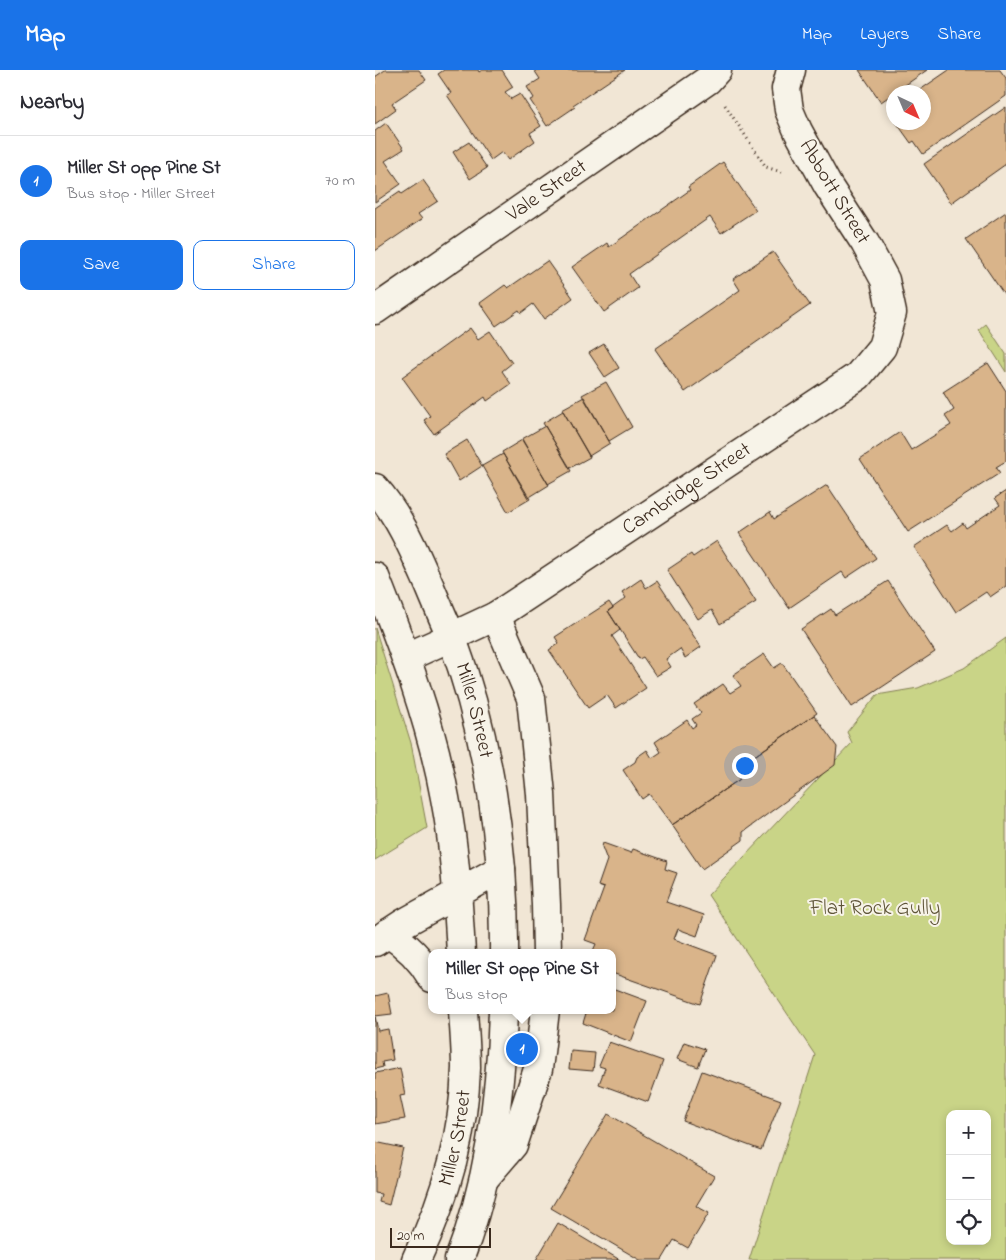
<!DOCTYPE html>
<html lang="en">
<head>
<meta charset="utf-8">
<style>
	body { margin:0; font-family:"Indie Flower",sans-serif; background:#f7f7f7; color:#2b2b33 }
	.controls { position:absolute; right:15px; bottom:15px; display:grid; overflow:hidden; border-radius:10px; box-shadow:0 2px 8px #0003 }
	.controls button { width:45px; height:45px; display:grid; place-items:center; padding:0; border:0; border-bottom:1px solid #e1e1e2; background:#fff; color:#2b2b33; font:25px sans-serif }
	.compass { position:absolute; left:511px; top:15px; width:45px; height:45px; border-radius:50%; background:#fff; box-shadow:0 2px 8px #0003; rotate:136deg }
	.scale { position:absolute; left:15px; bottom:12px; width:101px; box-sizing:border-box; padding-left:5px; border:2px solid #3b2a1e; border-top:0; font-size:14px; line-height:18px; white-space:nowrap; color:#3b2a1e; -webkit-text-stroke:4px #f7f3e8; paint-order:stroke }
	.you { position:absolute; left:369px; top:695px; width:18px; height:18px; margin:-12px; border:4px solid #fff; border-radius:50%; background:#1a73e8; box-shadow:0 0 0 8px #1a73e833 }
	.badge { display:grid; place-items:center; width:32px; height:32px; border-radius:50%; background:#1a73e8; color:#fff; font-size:16px; font-weight:700 }
	.pin { position:absolute; translate:-50% -50%; border:2px solid #fff; box-shadow:0 1px 5px #0006 }
	.popup { position:absolute; left:53px; top:879px; width:188px; height:65px; box-sizing:border-box; display:grid; place-content:center; border-radius:10px; background:#fff; filter:drop-shadow(0 1px 4px #0005); font-size:16px; white-space:nowrap; color:#7c7c81 }
	.popup b { font-size:19px; color:#2b2b33 }
	.popup::after { content:''; position:absolute; left:50%; top:100%; margin-left:-10px; border:10px solid transparent; border-top-color:#fff }
	.list { margin:0; padding:0; list-style:none }
	h2 { display:flex; justify-content:space-between; align-items:center; height:65px; margin:0; padding:0 20px; font-size:21px }
	h2 small { font-size:16px; font-weight:400; color:#7c7c81 }
	.list li { display:grid; grid-template-columns:32px 1fr auto; gap:15px; align-items:center; box-sizing:border-box; height:90px; padding:0 20px; border-top:1px solid #e1e1e2 }
	.list b { display:block; font-size:19px; white-space:nowrap }
	.list p { margin:0; font-size:16px; white-space:nowrap; color:#7c7c81 }
	.list em { font-size:16px; font-style:normal; color:#7c7c81 }
	.actions { display:flex; gap:10px; padding:15px 20px }
	.actions a { flex:1; padding:11px 0; border:1px solid #1a73e8; border-radius:10px; text-align:center; font-size:18px; color:#1a73e8 }
	.actions .main { background:#1a73e8; color:#fff }
	.icon { flex:none; width:28px; height:28px; fill:none; stroke:currentColor; stroke-width:2; stroke-linecap:round; stroke-linejoin:round }
	.map { position:relative; flex:none; width:631px; height:1190px; overflow:hidden }
	header { display:flex; align-items:center; gap:30px; box-sizing:border-box; height:70px; padding:0 25px; background:#1a73e8; color:#fff }
	header strong { font-size:24px }
	nav { display:flex; gap:28px; margin-inline-start:auto; font-size:18px }
	main { display:flex }
	aside { flex:1; background:#fff }
	.map>svg:first-child { display:block }
	.green { fill:#c9d487; stroke:#827f52; fill-rule:evenodd }
	.building { fill:#d9b48a; stroke:#3b2a1e }
	.lines { fill:none; stroke-linecap:round; stroke-linejoin:round }
	.minor-casing { stroke:#3b2a1e; stroke-width:31 }
	.major-casing { stroke:#3b2a1e; stroke-width:31 }
	.path { stroke:#3b2a1e; stroke-width:3; stroke-dasharray:1 4; stroke-linecap:butt }
	.minor { stroke:#f7f3e8; stroke-width:28 }
	.major { stroke:#f7f3e8; stroke-width:28 }
	.labels { text-anchor:middle; dominant-baseline:central; stroke-width:4; stroke-linejoin:round; paint-order:stroke }
	.street-label { font-size:21px; fill:#3b2a1e; stroke:#f7f3e8 }
	.park-label { font-size:21px; fill:#5e5438; stroke:#f7f3e8 }
</style>
</head>
<body>
<header>
<strong>Map</strong>
<nav><a>Map</a><a>Layers</a><a>Share</a></nav>
</header>
<main>
<aside>
<h2>Nearby<small></small></h2>
<ul class="list">
<li><span class="badge">1</span><div><b>Miller St opp Pine St</b><p>Bus stop · Miller Street</p></div><em>70 m</em></li>
</ul>
<div class="actions"><a class="main">Save</a><a>Share</a></div>
</aside>
<div class="map">
<svg width="631" height="1190" viewBox="0 0 631 1190">
	<rect width="100%" height="100%" fill="#f1e6d5"/>
	<filter id="ink" filterUnits="userSpaceOnUse"><feTurbulence type="fractalNoise" baseFrequency=".02" numOctaves="2"/><feDisplacementMap in="SourceGraphic" scale="10" xChannelSelector="R" yChannelSelector="G"/><feConvolveMatrix kernelMatrix="1 2 1 2 8 2 1 2 1" color-interpolation-filters="sRGB"/></filter>
	<g filter="url(#ink)">
		<!-- green -->
		<path class="green" d="M611,254L631,284V302L604,260Z
			M0,558L36,673L52,758L0,790Z
			M631,568V1190H374L440,985L333,825L477,673L472,662L502,625L543,618L589,598ZM575,1044H612V1171H575Z"/>
		<!-- building -->
		<path class="building" d="M10,0H44L51,10L17,33L21,39L0,54V7Z
			M69,0H103L104,2L107,0H127L138,17L130,22L136,29L145,24L166,56L155,63L160,71L133,90L127,82L116,90L72,25L76,23L63,4Z
			M159,0H250L198,35L200,37L172,56L155,30L159,28L152,17L165,9Z
			M484,0H552L506,32Z
			M574,0H625L631,8V26L548,84L539,71L536,73L521,52H548V22H542Z
			M631,37V94L576,133L549,94Z
			M11,53L29,79L10,91L26,114L0,132V61Z
			M94,72L112,98L95,109L78,82Z
			M348,92L381,140L346,163L335,147L254,204L263,218L229,242L197,197L232,173L234,177L315,120L313,117Z
			M48,110L63,131L43,144L47,149L0,181V138L25,121L27,124Z
			M631,142V226H630L591,169Z
			M398,182L435,235L310,322L280,279L365,220L358,209Z
			M172,191L198,228L169,249L158,234L146,243L144,240L121,256L105,233L130,215L133,218Z
			M95,258L103,269L115,261L137,293L127,301L136,314L112,331L110,327L59,364L49,350L55,346L27,307Z
			M229,274L244,298L230,307L214,283Z
			M613,293L631,321V391L621,397L625,403L533,462L485,389L525,362L536,380L576,355L570,346L579,340L568,322Z
			M231,312L257,357L234,371L207,325Z
			M209,327L235,373L214,386L187,339Z
			M188,341L215,387L195,398L168,353Z
			M170,356L196,401L173,414L147,369Z
			M92,370L107,396L84,411L69,384Z
			M147,370L174,415L153,428L127,382Z
			M128,384L155,429L133,442L107,396Z
			M452,415L501,488L471,508L467,502L414,538L364,463L395,442L399,449Z
			M631,421V516L615,527L611,522L581,542L539,477L572,455L577,461L588,453L591,458L625,435L620,428Z
			M342,471L381,532L345,554L337,540L323,549L292,500L316,484L318,487Z
			M266,509L271,518L282,511L326,577L310,588L305,579L291,589L296,597L281,606L268,587L264,589L233,541L251,528L247,522Z
			M513,511L560,582L477,637L426,559L456,539L460,545Z
			M234,532L238,538L233,541L245,560L237,566L271,618L241,638L232,625L213,638L174,580L184,573L180,567Z
			M389,584L399,598L407,593L442,643L359,700L365,709L297,755L274,724L267,729L248,700L260,692L262,687L272,680L277,688L286,682L280,672L312,650L317,658L321,655L317,649L326,643L319,634L348,614L355,623L366,616L358,605Z
			M439,645L462,677L460,695L368,762V770L327,799L297,755L365,709L359,700Z
			M228,773L256,783L258,779L292,791L290,799L302,803L291,832L329,845L322,866L303,859L299,869L342,885L325,934L237,903V883H217L221,874L210,870L229,818L223,816L232,790L227,777Z
			M237,918L272,931L256,972L208,953L212,940H237Z
			M13,923L17,944L0,946L3,961L13,959L18,990L7,992L8,997L0,999V926Z
			M234,972L288,991L273,1032L224,1014L230,998L224,996Z
			M309,972L330,979L323,997L302,989Z
			M196,981L220,983L218,1001L194,999Z
			M25,998L30,1025L25,1026L30,1049L0,1054V1003Z
			M327,1001L406,1030L386,1080L308,1051Z
			M233,1044L339,1106L321,1136L334,1143L313,1178L299,1170L287,1190H265L176,1138Z
			M0,1072L28,1078L14,1135L4,1132L6,1124L0,1123Z
			M183,1153L245,1190H161Z"/>
		<g class="lines">
			<defs>
				<g id="minor">
					<path id="s1" d="M0,240L333,10L342,0"/>
					<path d="M121,546L156,628L166,724L171,835L172,883"/>
					<path id="s2" d="M76,567L121,546L483,306L507,277L517,243L510,210L490,173L453,116L423,61L414,40L411,19L416,0"/>
					<path d="M0,872L29,853L83,823"/>
					<path d="M109,1109L138,1075L163,999L170,940"/>
				</g>
				<g id="major">
					<path id="s3" d="M0,418C25,446 40,483 55,517C62,534 69,550 76,566C113,664 130,778 129,883"/>
					<path d="M0,507C28,578 56,651 70,728C80,779 83,831 86,883"/>
					<path d="M32,587L76,567"/>
					<path d="M83,823L126,799"/>
					<path d="M13,863C32,875 46,889 57,908"/>
					<path id="s4" d="M41,1190C70,1129 89,1066 91,998C91,979 89,959 88,940"/>
					<path d="M84,1190C115,1111 126,1025 128,940"/>
				</g>
			</defs>
			<!-- minor casing -->
			<use href="#minor" class="minor-casing"/>
			<!-- major casing -->
			<use href="#major" class="major-casing"/>
			<!-- path -->
			<path class="path" d="M350,35L391,97L409,103"/>
			<!-- minor -->
			<use href="#minor" class="minor"/>
			<!-- major -->
			<use href="#major" class="major"/>
		</g>
	</g>
	<g class="labels">
		<!-- street labels -->
		<g class="street-label">
			<text stroke="none"><textPath href="#s1" startOffset="209">Vale Street</textPath></text>
			<text transform="translate(459 122) rotate(59)">Abbott Street</text>
			<text stroke="none"><textPath href="#s2" startOffset="279">Cambridge Street</textPath></text>
			<text stroke="none"><textPath href="#s3" startOffset="245">Miller Street</textPath></text>
			<text stroke="none"><textPath href="#s4" startOffset="129">Miller Street</textPath></text>
		</g>
		<!-- park labels -->
		<g class="park-label">
			<text x="500" y="839">Flat Rock Gully</text>
		</g>
	</g>
</svg>
<div class="controls">
<button>+</button>
<button>−</button>
<button><svg class="icon" aria-label="locate" viewBox="0 0 24 24"><circle cx="12" cy="12" r="6"/><path d="M12 2v4M12 18v4M2 12h4M18 12h4"/></svg></button>
</div>
<svg class="compass" viewBox="-18 -18 36 36"><path d="M0-13l5 13h-10z" fill="#e53935"/><path d="M0 13l5-13h-10z" fill="#7c7c81"/></svg>
<div class="scale">20 m</div>
<div class="you"></div>
<div class="pin badge" style="left:147px;top:979px">1</div>
<div class="popup"><b>Miller St opp Pine St</b>Bus stop</div>
</div>
</main>
</body>
</html>
